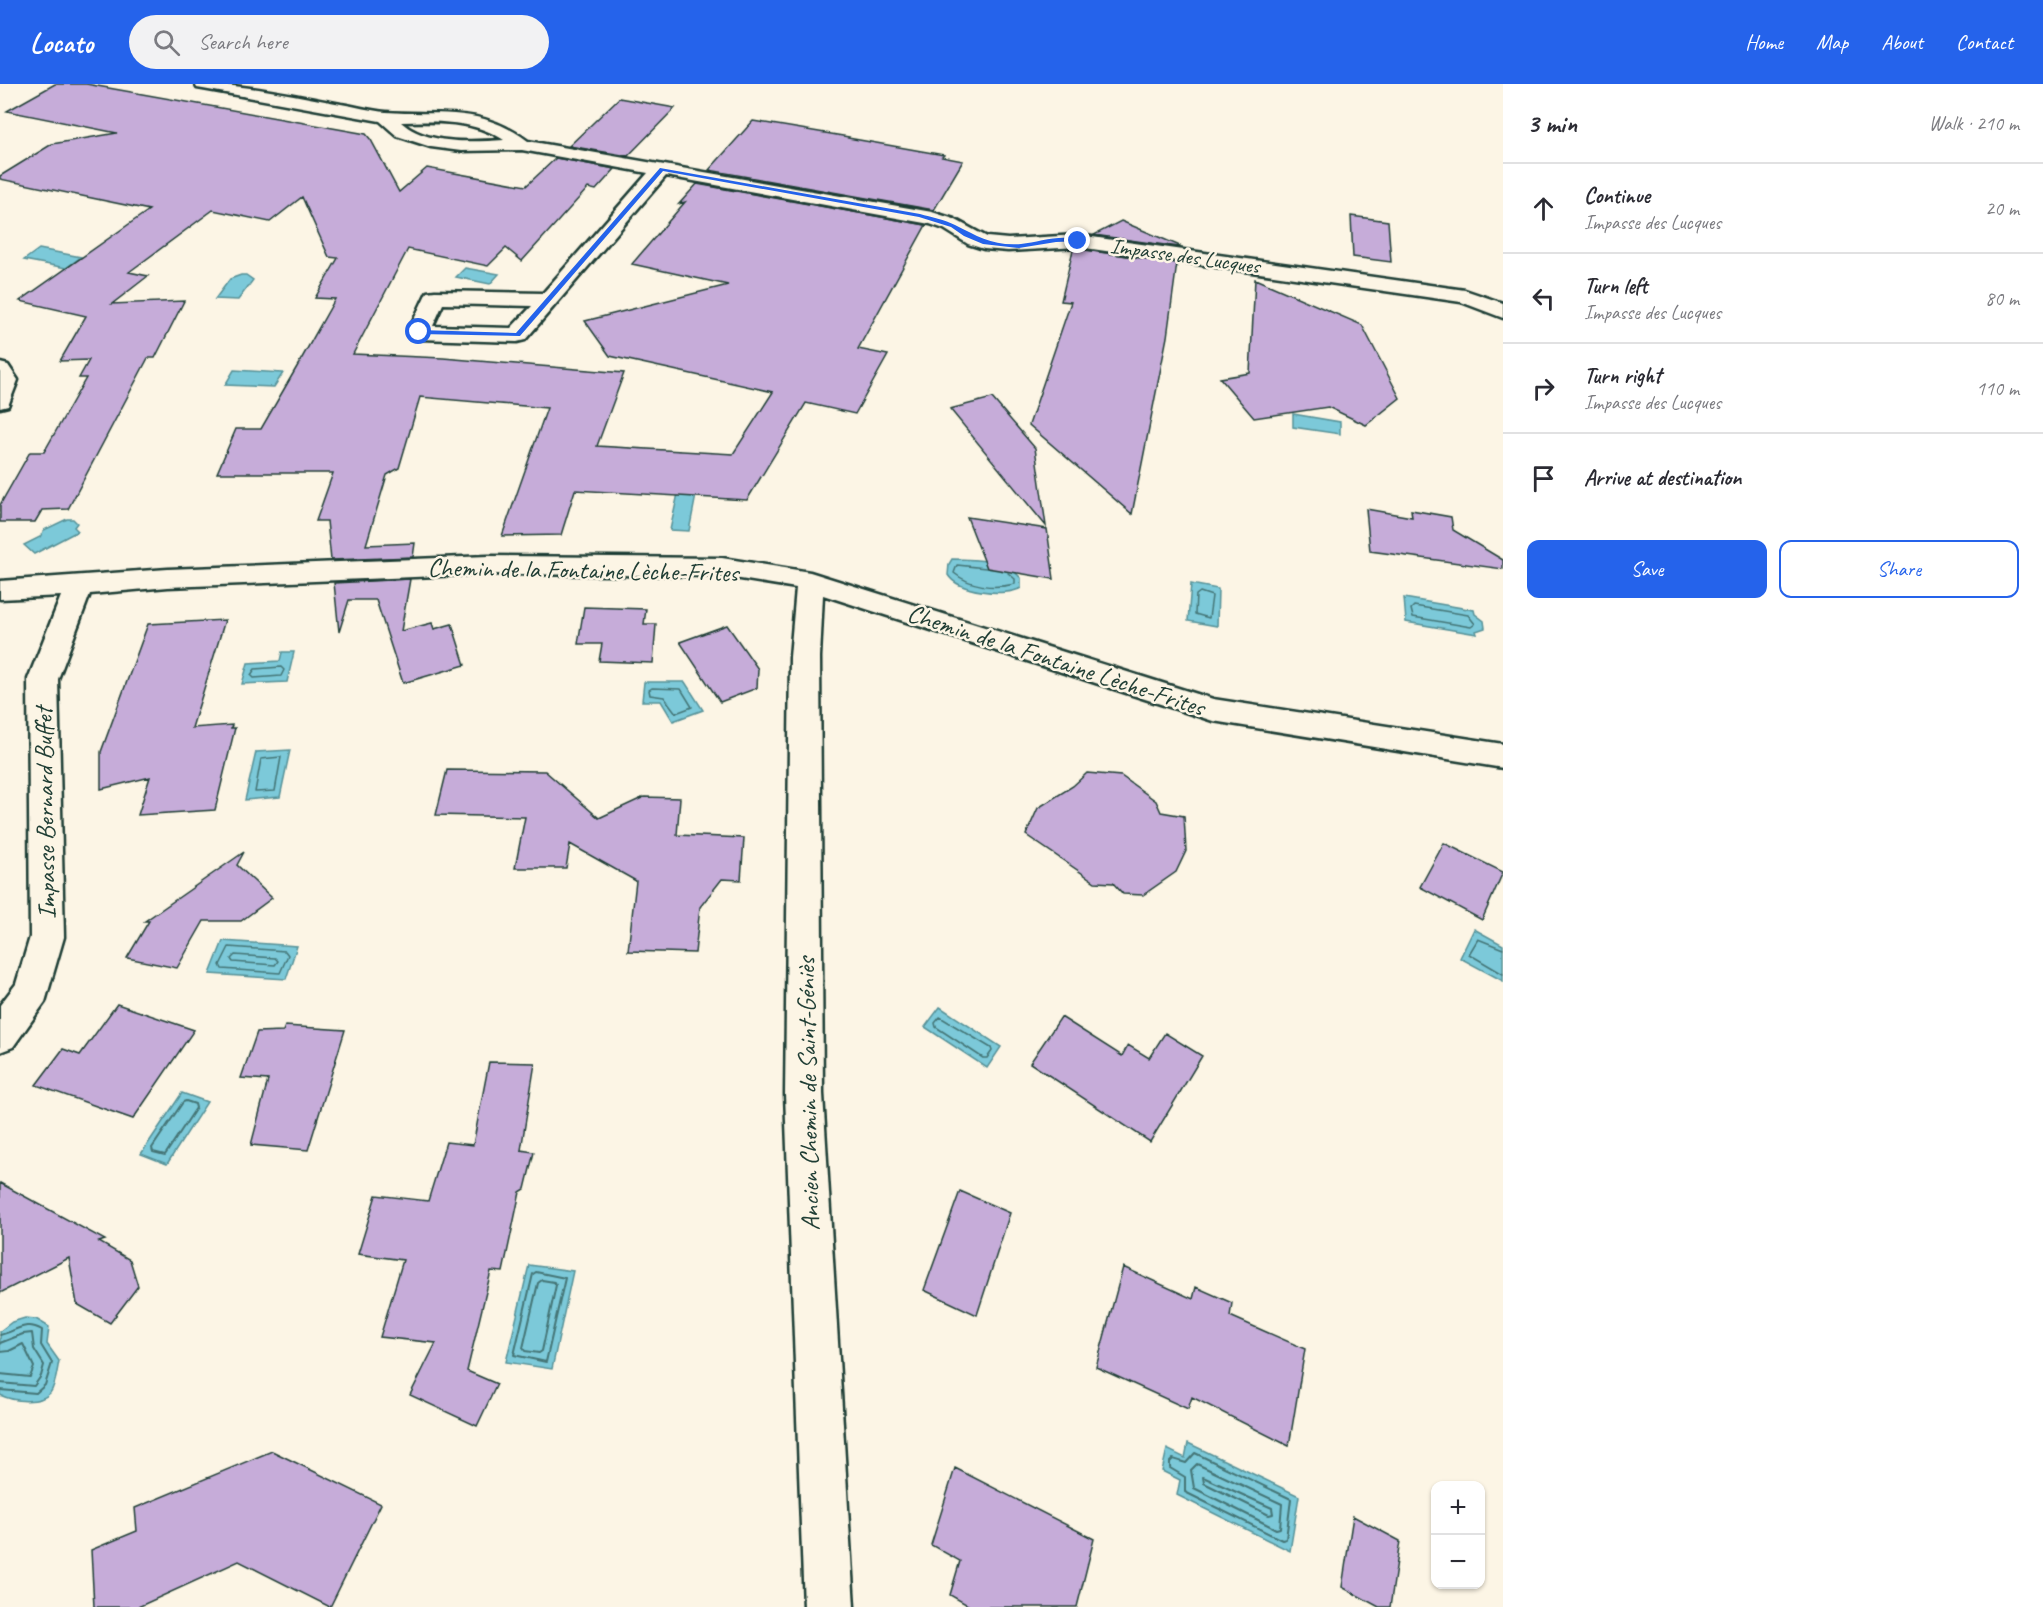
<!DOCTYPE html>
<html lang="en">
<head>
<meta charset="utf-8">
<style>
	body { margin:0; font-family:Caveat,sans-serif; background:#f2f2f3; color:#2b2b33 }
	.controls { position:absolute; right:18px; bottom:18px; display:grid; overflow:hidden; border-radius:12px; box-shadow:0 2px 4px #0004 }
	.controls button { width:54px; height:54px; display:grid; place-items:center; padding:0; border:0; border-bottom:2px solid #e1e1e2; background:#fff; color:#2b2b33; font:30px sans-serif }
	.stop { position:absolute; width:18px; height:18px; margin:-14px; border:4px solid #2563eb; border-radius:50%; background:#fff }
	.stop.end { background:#2563eb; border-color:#fff; box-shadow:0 2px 6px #0008 }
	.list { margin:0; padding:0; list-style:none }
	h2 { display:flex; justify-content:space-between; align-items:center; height:78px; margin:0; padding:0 24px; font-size:26px }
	h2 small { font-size:20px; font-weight:400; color:#7c7c81 }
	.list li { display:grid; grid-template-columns:39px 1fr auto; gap:18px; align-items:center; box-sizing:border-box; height:90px; padding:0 24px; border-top:2px solid #e1e1e2 }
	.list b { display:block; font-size:22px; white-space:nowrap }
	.list p { margin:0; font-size:20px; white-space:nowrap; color:#7c7c81 }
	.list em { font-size:20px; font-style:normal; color:#7c7c81 }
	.actions { display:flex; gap:12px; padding:18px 24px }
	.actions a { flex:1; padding:14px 0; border:2px solid #2563eb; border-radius:12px; text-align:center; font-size:21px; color:#2563eb }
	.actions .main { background:#2563eb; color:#fff }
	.icon { flex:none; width:33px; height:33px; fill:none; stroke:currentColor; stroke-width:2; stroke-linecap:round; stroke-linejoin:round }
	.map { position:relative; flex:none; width:1503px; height:1523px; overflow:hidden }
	header { display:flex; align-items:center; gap:36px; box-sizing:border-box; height:84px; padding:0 30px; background:#2563eb; color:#fff }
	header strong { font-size:28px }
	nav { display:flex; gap:33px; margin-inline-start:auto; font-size:21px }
	.search { width:420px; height:54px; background:#f2f2f3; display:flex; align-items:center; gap:15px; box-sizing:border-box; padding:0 21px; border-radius:33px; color:#7c7c81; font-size:22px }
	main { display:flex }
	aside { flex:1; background:#fff }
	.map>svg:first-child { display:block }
	.water { fill:#7bc9d9; stroke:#569197; stroke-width:1.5 }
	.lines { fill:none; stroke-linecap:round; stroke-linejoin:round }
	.shore-far1 { stroke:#447576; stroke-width:1.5 }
	.shore { stroke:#447576; stroke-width:2 }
	.building { fill:#c6acd9; stroke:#1f3d34; stroke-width:1.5 }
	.minor-casing { stroke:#1f3d34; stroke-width:5 }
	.minor { fill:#fcf5e5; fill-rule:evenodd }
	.route { fill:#2563eb }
	.labels { text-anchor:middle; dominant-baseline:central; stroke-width:5; stroke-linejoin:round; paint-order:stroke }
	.far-street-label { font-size:22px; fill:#1f3d34; stroke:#fcf5e5 }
	.street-label { font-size:26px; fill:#1f3d34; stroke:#fcf5e5 }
</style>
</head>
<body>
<header>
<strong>Locato</strong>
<div class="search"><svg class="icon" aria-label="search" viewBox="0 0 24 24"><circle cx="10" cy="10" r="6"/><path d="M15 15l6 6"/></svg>Search here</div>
<nav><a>Home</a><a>Map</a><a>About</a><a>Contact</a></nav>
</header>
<main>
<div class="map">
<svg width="1503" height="1523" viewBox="0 0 1503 1523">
	<rect width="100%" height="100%" fill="#fcf5e5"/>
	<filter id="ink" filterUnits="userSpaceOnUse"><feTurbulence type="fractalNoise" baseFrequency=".0167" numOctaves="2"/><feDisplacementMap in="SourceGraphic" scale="12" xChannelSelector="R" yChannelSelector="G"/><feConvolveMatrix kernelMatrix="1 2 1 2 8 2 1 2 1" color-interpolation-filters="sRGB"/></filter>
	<g filter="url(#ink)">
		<!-- water -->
		<path class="water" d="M39,165L81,173L66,184L24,176Z
			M465,184L499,190L490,200L456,193Z
			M241,191H246L253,196L238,216L215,215L230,195Z
			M234,286L282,289H283L274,303L225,301Z
			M1293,330L1340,338V350L1293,343Z
			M679,405L697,406L689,447L670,446Z
			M67,435H73L77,439L74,443L78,447L34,470L24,461L40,453L44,446Z
			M952,475C975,475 1006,476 1021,494V504C1005,513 958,508 948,491L949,480Z
			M1191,500L1218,505L1217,542L1188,537Z
			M1404,514L1474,526L1475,530L1484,537L1485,544L1476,547L1477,550L1406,538Z
			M282,568H294L287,598L242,600L248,579L280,577Z
			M644,598H685L703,626L673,637L661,617H642Z
			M290,666L280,713L245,716L256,668Z
			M1474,845L1503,861V897L1460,874Z
			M223,857L297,862L286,895L210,890Z
			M940,923L1001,963L987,984L925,943Z
			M182,1009L207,1018L167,1080L141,1070Z
			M529,1181L573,1187L552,1285L506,1278Z
			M25,1234L36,1235L49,1243L47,1260L59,1277C57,1286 56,1301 50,1309C39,1321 13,1317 0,1311V1247L12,1238Z
			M1188,1359L1299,1412L1290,1467L1177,1411L1180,1396L1162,1387L1167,1365L1185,1374Z"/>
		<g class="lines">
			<!-- shore-far1 -->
			<path class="shore-far1" d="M986,484L957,481L954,489C971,503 994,505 1015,500V495L1008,489
				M1200,508L1212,512L1209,534L1195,530L1196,511Z
				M1414,522L1468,531L1475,540L1471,543L1413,533L1411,525Z
				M281,583L284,586L281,592L254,594L251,591L255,585Z
				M652,604L681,605L692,623L676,629L664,613L650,611L649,606Z
				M281,673L275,707L255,708L261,675Z
				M229,863L285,867L288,871L280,889L222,885L220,881Z
				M1503,865L1478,855L1469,870L1503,890
				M235,871L275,874L278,877L275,881L233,878L231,875Z
				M940,933L991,964L992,967L987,974H983L936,943L935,939Z"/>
			<!-- shore -->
			<path class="shore" d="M186,1017L195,1020L196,1024L165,1071L153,1068L152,1064L183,1018Z
				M536,1188L565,1194L546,1278L514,1271L533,1190Z
				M542,1196L554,1198L556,1201L542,1267L539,1269L525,1267L523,1264L538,1199Z
				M0,1251C17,1247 25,1236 42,1246L41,1261L52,1279L45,1301L36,1309L0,1306
				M0,1259L23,1250L32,1249L34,1265L44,1281L41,1292L34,1302L0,1299
				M0,1268L9,1267L23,1260L34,1283L30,1293L0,1290
				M1195,1369L1291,1415L1286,1455L1282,1456L1185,1408V1393L1170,1384V1378L1173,1375L1186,1379Z
				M1197,1380L1282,1420L1280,1444L1276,1445L1194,1404L1191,1386Z
				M1203,1393L1272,1424L1273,1430L1269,1431L1204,1399Z"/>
		</g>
		<!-- building -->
		<path class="building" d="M55,0H86L366,50L371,56L399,108L427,84L526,102L556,74L615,85L596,106L588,104L522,177L506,164L488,182L408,165L353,270L443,274L624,289L597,362L733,370L773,308L610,272L585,237L728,201L632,180L685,118L679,120L697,100L926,141L858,265L888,271L855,330L806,319L747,416L575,406L561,451L502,452L547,324L420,313L399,384L387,391L366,461L415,459L413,473L331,476L327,437H316L333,389H217L236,345H261L298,281L335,215L315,214L338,174L329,173L302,113L270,138L213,126L129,188L148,192L112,220L184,217L155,274H148L68,425L42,426L35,438H0V421L30,368H44L86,294H79L89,276L60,277L86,232L20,217L149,126L0,95V92L52,60L117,49L7,27Z
			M619,14L675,24L628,72L569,62Z
			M753,37L849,53L848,54L944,71L942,73L963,77L934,126L709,86Z
			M1351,132L1388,137L1391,178L1353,173Z
			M1121,137L1180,162L1179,163L1094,151Z
			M1078,165L1177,179L1167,253L1132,430L1029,341L1071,218L1061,217L1073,166Z
			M1255,195L1362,241L1400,314L1366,341L1328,323L1254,334L1220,294L1250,289Z
			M992,314L1035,364L1046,442L950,325Z
			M1366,425L1412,433L1411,426L1451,433L1453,446L1503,476V485L1370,467Z
			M967,433L1047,445L1054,495L987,484Z
			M410,495L401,547L432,539L434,545L452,540L465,581L403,599L376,516H349L339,548L334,499Z
			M584,523L646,525L644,540H656L653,579L599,577L602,560H578Z
			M225,536L192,644L232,641L231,644H235L215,726L138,731L150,693L101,705V668L148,540Z
			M727,541L758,585L757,604L720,618L680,558Z
			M447,686L545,687L599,734L644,713L680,714L677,751L744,754L741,796L722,795L700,823L695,869L628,867L636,797L570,760L566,784H515L525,733L436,731Z
			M1087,689L1121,692L1156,717L1161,728L1184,732L1186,767L1176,788L1143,811L1123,810L1113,799L1095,798L1026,751L1038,724L1073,702Z
			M1444,759L1503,788L1482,836L1420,803Z
			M244,768L237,781L272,814L241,837H204L177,884L127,874L149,837H145Z
			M117,920L194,946L133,1035L36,1001L63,965L80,971Z
			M1061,933L1122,972L1128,961L1149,974L1165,949L1202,972L1150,1058L1030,979Z
			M285,942L345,946L308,1066L251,1061L268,996L241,994L257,948L283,947Z
			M489,978L535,979L521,1066L534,1068L525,1105L520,1108L503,1188L491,1187L467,1287L497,1300L477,1342L410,1311L436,1259L380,1253L403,1176L358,1170L376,1111L428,1117L446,1058L473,1061Z
			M0,1099L105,1156L99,1158L130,1176L138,1202L110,1239L77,1220L69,1174L0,1209Z
			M960,1107L1010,1129L977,1231L924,1206Z
			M1123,1183L1193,1215L1196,1203L1232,1219L1230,1232L1305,1265L1289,1362L1192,1313L1188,1325L1096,1283Z
			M272,1367L381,1420L330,1523L239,1477L138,1523H94L91,1466L137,1447L135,1424Z
			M955,1384L1094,1455L1077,1523H971L950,1511L960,1477L931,1461Z
			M1353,1432L1400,1457L1390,1523H1379L1342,1503Z"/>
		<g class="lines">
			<defs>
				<path id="minor" d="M195,0C245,0 291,11 341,20C355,22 371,27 386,28C441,32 479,21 528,57L932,128L954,135L987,153L1008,155L1078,151L1465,206L1503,219V234L1461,218L1078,163L1008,167L984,165L968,160L944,145L930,140L666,92L525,256L517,258L419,255L411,253L408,248L427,208L435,207L543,209L648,89L522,66L461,67L431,63L397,52L380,37L203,5L197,4ZM401,38C435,37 474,36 504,56C471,58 427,61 401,38ZM443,220L532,222L511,244L433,242Z
					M0,279L8,281L18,296L8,322L0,324Z
					M488,472L722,474L810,488L1213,615L1503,660V684L1213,637L823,511L820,573L823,1010L854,1523H804L785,1010L790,573L796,504L722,492L488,490L168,503L90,510L58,595L64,853L45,918L13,963L0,968V921L16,900L30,853L28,595L61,512L0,515V497L168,485Z"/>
			</defs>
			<!-- minor casing -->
			<use href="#minor" class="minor-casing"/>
			<!-- minor -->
			<use href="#minor" class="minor"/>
		</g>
	</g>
	<!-- route -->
	<path class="route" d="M660,84L920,130C931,133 945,136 955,141C979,153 993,162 1021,160C1040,158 1063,149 1081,157L1056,158L1019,164L983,160L964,152L951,143L919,133L663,87L520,252L419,250L416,248L419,246L516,249Z"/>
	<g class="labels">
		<!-- far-street labels -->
		<g class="far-street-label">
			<text transform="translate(1185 172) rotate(8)">Impasse des Lucques</text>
		</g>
		<!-- street labels -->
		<g class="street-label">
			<text transform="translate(583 486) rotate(1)">Chemin de la Fontaine Lèche-Frites</text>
			<text transform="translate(1056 576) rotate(18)">Chemin de la Fontaine Lèche-Frites</text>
			<text transform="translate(45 729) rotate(-91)">Impasse Bernard Buffet</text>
			<text transform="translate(808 1010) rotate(-91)">Ancien Chemin de Saint-Géniès</text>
		</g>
	</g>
</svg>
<div class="controls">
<button>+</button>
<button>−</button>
</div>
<div class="stop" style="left:419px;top:248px"></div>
<div class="stop end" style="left:1078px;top:157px"></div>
</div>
<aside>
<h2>3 min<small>Walk · 210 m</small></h2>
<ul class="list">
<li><svg class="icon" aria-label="ahead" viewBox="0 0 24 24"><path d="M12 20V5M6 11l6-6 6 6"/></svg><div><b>Continue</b><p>Impasse des Lucques</p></div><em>20 m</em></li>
<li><svg class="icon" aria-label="left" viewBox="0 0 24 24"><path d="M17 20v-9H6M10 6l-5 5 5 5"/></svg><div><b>Turn left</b><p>Impasse des Lucques</p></div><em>80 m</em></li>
<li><svg class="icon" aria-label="right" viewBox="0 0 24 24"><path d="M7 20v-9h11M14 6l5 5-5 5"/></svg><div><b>Turn right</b><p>Impasse des Lucques</p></div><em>110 m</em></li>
<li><svg class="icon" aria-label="arrive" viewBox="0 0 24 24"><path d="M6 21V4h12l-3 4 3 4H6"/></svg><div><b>Arrive at destination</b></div></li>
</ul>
<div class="actions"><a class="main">Save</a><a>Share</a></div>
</aside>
</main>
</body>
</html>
